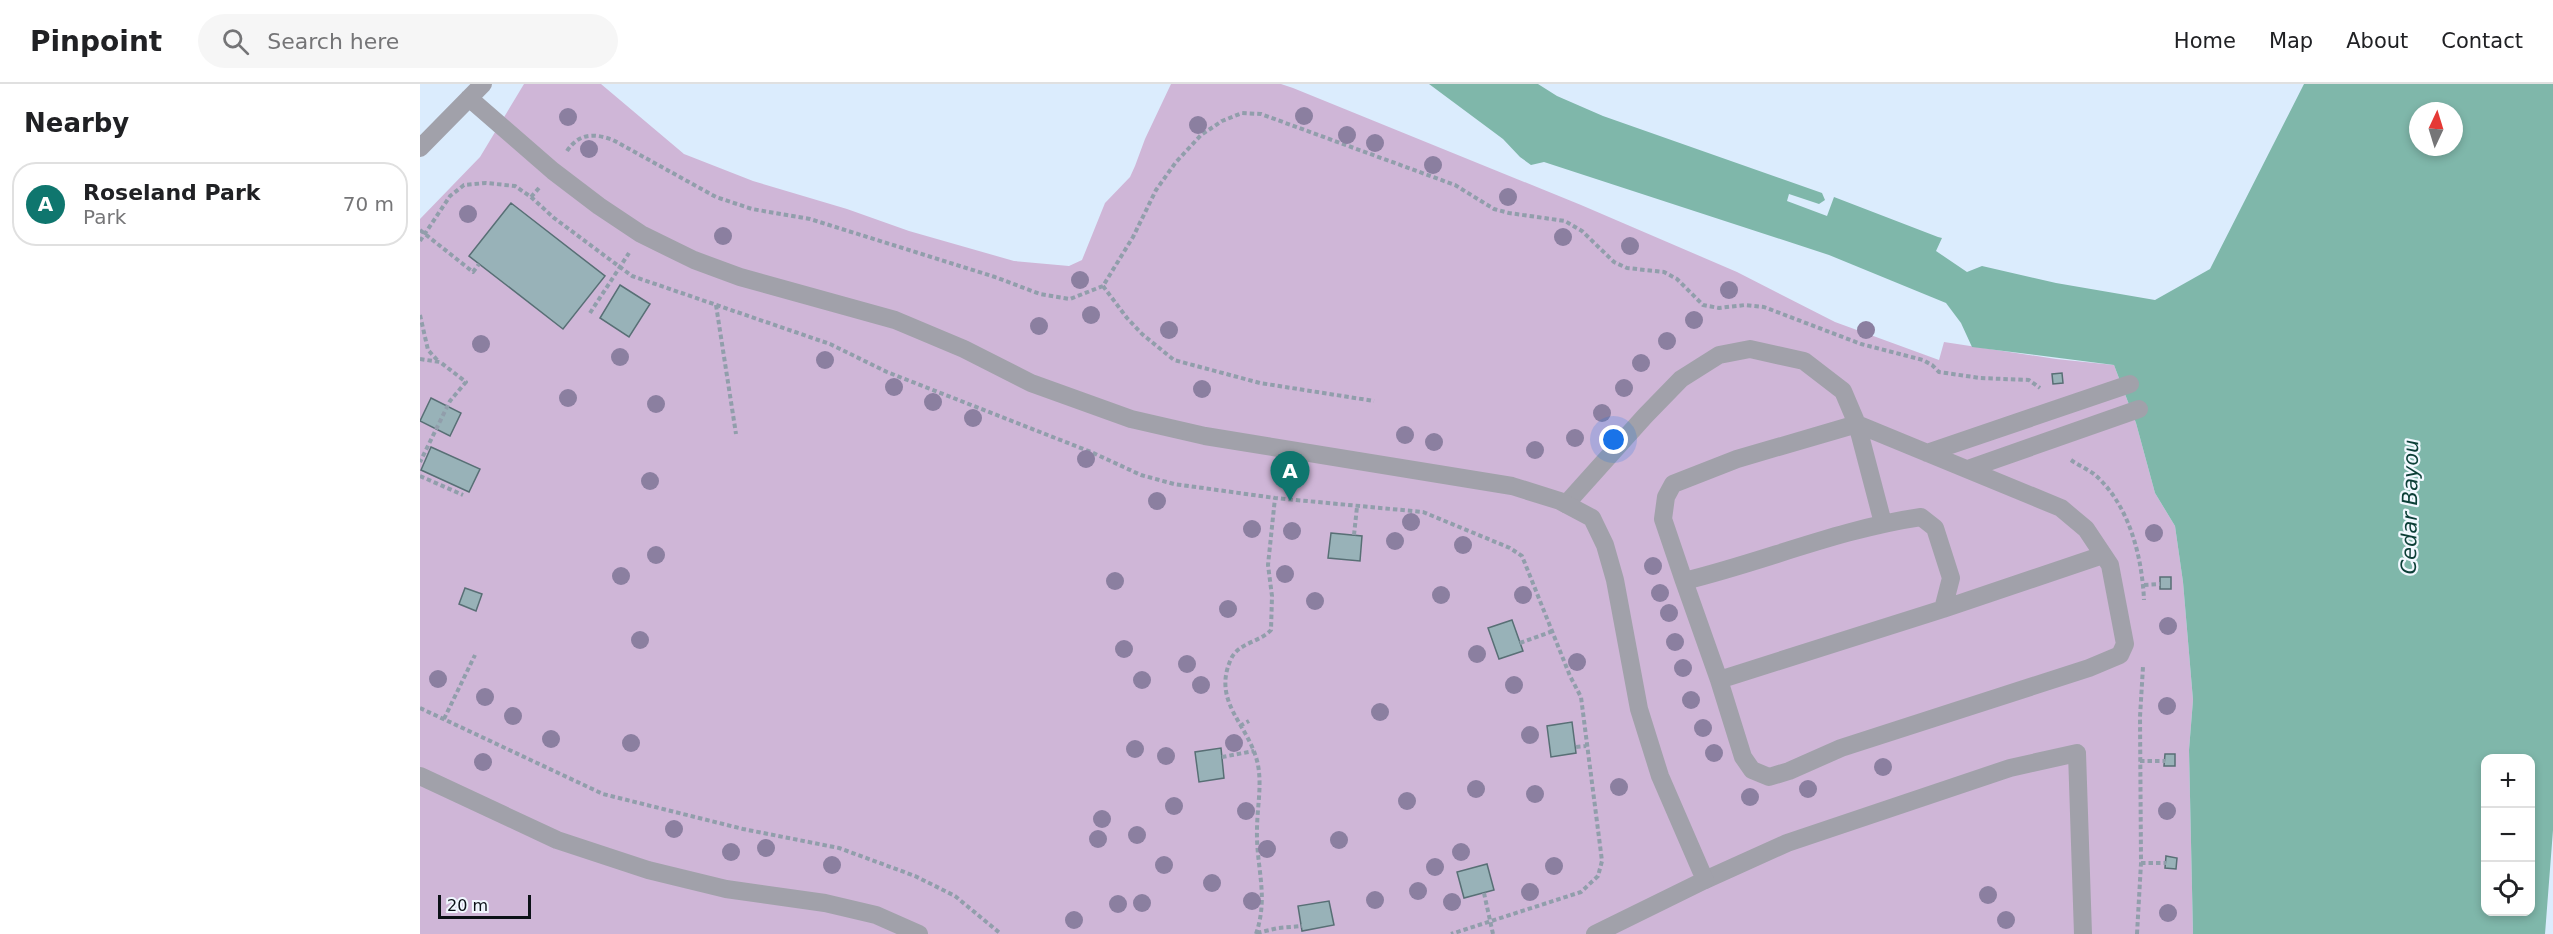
<!DOCTYPE html>
<html lang="en">
<head>
<meta charset="utf-8">
<style>
	body { margin:0; font-family:"DejaVu Sans",sans-serif; background:#f6f6f6; color:#202124 }
	.controls { position:absolute; right:18px; bottom:18px; display:grid; overflow:hidden; border-radius:12px; box-shadow:0 3px 9px #0003 }
	.controls button { width:54px; height:54px; display:grid; place-items:center; padding:0; border:0; border-bottom:2px solid #e0e0e0; background:#fff; color:#202124; font:30px sans-serif }
	.compass { position:absolute; left:1989px; top:18px; width:54px; height:54px; border-radius:50%; background:#fff; box-shadow:0 3px 9px #0003; rotate:4deg }
	.scale { position:absolute; left:18px; bottom:15px; width:93px; box-sizing:border-box; padding-left:6px; border:3px solid #0c1117; border-top:0; font-size:16px; line-height:21px; white-space:nowrap; color:#0c1117; -webkit-text-stroke:4px #f1f8ff; paint-order:stroke }
	.you { position:absolute; left:1194px; top:356px; width:21px; height:21px; margin:-15px; border:4px solid #fff; border-radius:50%; background:#1a73e8; box-shadow:0 0 0 9px #1a73e833 }
	.badge { display:grid; place-items:center; width:39px; height:39px; border-radius:50%; background:#0f766e; color:#fff; font-size:20px; font-weight:700 }
	.pin { position:absolute; translate:-50% -50px; filter:drop-shadow(0 2px 3px #0008) }
	.pin::after { content:''; position:absolute; top:32px; width:21px; height:18px; background:inherit; clip-path:polygon(0 0,100% 0,50% 100%) }
	.list { margin:0; padding:0; list-style:none }
	h2 { display:flex; justify-content:space-between; align-items:center; height:78px; margin:0; padding:0 24px; font-size:26px }
	h2 small { font-size:20px; font-weight:400; color:#757577 }
	.list li { display:grid; grid-template-columns:39px 1fr auto; gap:18px; align-items:center; box-sizing:border-box; height:84px; margin:0 12px 12px; padding:0 12px; border:2px solid #e0e0e0; border-radius:24px }
	.list b { display:block; font-size:22px; white-space:nowrap }
	.list p { margin:0; font-size:20px; white-space:nowrap; color:#757577 }
	.list em { font-size:20px; font-style:normal; color:#757577 }
	.icon { flex:none; width:33px; height:33px; fill:none; stroke:currentColor; stroke-width:2; stroke-linecap:round; stroke-linejoin:round }
	.map { position:relative; flex:none; width:2133px; height:850px; overflow:hidden }
	header { display:flex; align-items:center; gap:36px; box-sizing:border-box; height:84px; padding:0 30px; background:#fff; border-bottom:2px solid #e0e0e0 }
	header strong { font-size:28px }
	nav { display:flex; gap:33px; margin-inline-start:auto; font-size:21px }
	.search { width:420px; height:54px; background:#f6f6f6; display:flex; align-items:center; gap:15px; box-sizing:border-box; padding:0 21px; border-radius:33px; color:#757577; font-size:22px }
	main { display:flex }
	aside { flex:1; background:#fff }
	.map>svg:first-child { display:block }
	.green { fill:#cfb6d7 }
	.water { fill:#7fb7aa; fill-rule:evenodd }
	.building { fill:#98b2b8; stroke:#586f75; stroke-width:1.5 }
	.lines { fill:none; stroke-linecap:round; stroke-linejoin:round }
	.path { stroke:#919eab; stroke-width:4; stroke-dasharray:4.5 3; stroke-linecap:butt }
	.service { stroke:#a1a1aa; stroke-width:18 }
	.minor { stroke:#a1a1aa; stroke-width:18 }
	.tree { fill:#8b7fa0 }
	.labels { text-anchor:middle; dominant-baseline:central; stroke-width:4.5; stroke-linejoin:round; paint-order:stroke }
	.water-label { font-size:21px; font-style:italic; fill:#0b3e36; stroke:#f1f8ff }
</style>
</head>
<body>
<header>
<strong>Pinpoint</strong>
<div class="search"><svg class="icon" aria-label="search" viewBox="0 0 24 24"><circle cx="10" cy="10" r="6"/><path d="M15 15l6 6"/></svg>Search here</div>
<nav><a>Home</a><a>Map</a><a>About</a><a>Contact</a></nav>
</header>
<main>
<aside>
<h2>Nearby<small></small></h2>
<ul class="list">
<li><span class="badge">A</span><div><b>Roseland Park</b><p>Park</p></div><em>70 m</em></li>
</ul>
</aside>
<div class="map">
<svg width="2133" height="850" viewBox="0 0 2133 850">
	<rect width="100%" height="100%" fill="#dbecfd"/>
	<!-- green -->
	<path class="green" d="M104,0H181L264,70L333,97L427,125L489,147L594,177L649,182L662,176L685,119L710,93L715,82L725,55L751,0H861L873,4L1161,121L1317,188L1415,238L1519,276L1524,258L1636,275L1694,281L1716,339L1735,409L1755,442L1763,498L1773,616L1769,666L1773,850H0V135L60,73Z"/>
	<!-- water -->
	<path class="water" d="M1009,0H1118L1137,12L1183,32L1402,109L1405,116L1399,120L1369,110L1367,117L1407,132L1414,113L1518,153L1522,154L1516,167L1547,188L1562,182L1636,199L1735,216L1790,185L1884,0H2133V746L2125,850H1773L1769,666L1773,616L1763,498L1755,442L1735,409L1716,339L1694,281L1552,263L1541,239L1526,219L1409,171L1124,78L1111,81L1100,73L1083,55ZM1998,27H2034V63H1998ZM2066,674H2110V828H2066Z"/>
	<!-- building -->
	<path class="building" d="M91,119L185,192L143,245L49,172Z
		M200,201L230,220L209,253L180,234Z
		M1642,289L1643,299L1633,300L1632,290Z
		M11,314L41,329L30,352L0,337Z
		M11,363L60,385L49,408L1,386Z
		M911,449L942,452L940,477L908,474Z
		M1740,493H1751V505H1740Z
		M45,504L62,510L56,527L39,520Z
		M1092,536L1103,567L1079,575L1068,544Z
		M1152,638L1156,669L1131,673L1127,642Z
		M801,664L804,694L779,698L775,668Z
		M1745,670H1755V682H1744Z
		M1746,772L1757,774L1756,785L1745,784Z
		M1067,780L1074,806L1044,814L1037,788Z
		M909,817L914,841L882,847L878,822Z"/>
	<g class="lines">
		<!-- path -->
		<path class="path" d="M147,67C159,49 174,49 193,56L296,113L332,125L390,135L575,193L620,210L650,215L683,202L713,153L736,106L756,78L781,51L802,37L822,29L841,30L1035,101L1074,125L1089,129L1145,137L1162,147L1194,178L1207,184L1244,188L1257,195L1283,221L1299,224L1325,221L1344,223L1441,260L1503,276L1512,281L1519,288L1560,294L1609,296L1620,304
			M111,113L119,104
			M0,146L53,188L59,180
			M0,157L30,112L44,101L66,99L95,102L111,113L134,134L212,192L410,260L467,288L671,368L721,391L754,400L855,414L1003,428L1090,464L1102,472L1150,592L1161,613L1182,777L1178,792L1161,808L1031,850
			M683,202L707,234L722,250L754,276L840,299L954,317
			M296,221L316,350
			M170,229L209,169
			M0,231L8,266L19,278
			M0,275L20,278L46,298L30,317L0,378
			M1651,376C1658,381 1667,385 1674,390C1709,420 1722,472 1724,516
			M0,392L43,411
			M934,451L937,423
			M1724,501L1740,500
			M1100,559L1133,547
			M0,624L183,710L323,745L419,764L495,792L535,812L581,850
			M24,635L55,571
			M820,642L829,637
			M1156,663L1166,662
			M802,673L834,667
			M1720,677H1745
			M1721,779H1746
			M1064,809L1073,850
			M837,849L858,844L882,842
			M836,850C849,812 836,783 837,746C837,724 842,703 838,681C830,641 791,619 811,575C818,559 840,558 851,546L852,512L848,481L855,414
			M1717,850L1721,779L1720,633L1723,583"/>
		<!-- service -->
		<path class="service" d="M1437,340L1463,439
			M1507,369L1710,300
			M1548,385L1719,325
			M1146,420L1225,332L1261,295L1299,271L1330,265L1384,277L1423,307L1437,340L1317,375L1253,400L1246,413L1243,435L1264,497C1343,478 1419,445 1501,433L1515,444L1531,494L1523,525L1299,596L1323,673L1332,686L1349,693L1369,687L1421,664L1669,584L1700,571L1705,560L1690,481L1666,445L1641,424L1437,340
			M1264,497L1299,596
			M1523,525L1683,471
			M1285,796L1367,759L1590,684L1657,669L1663,850"/>
		<!-- minor -->
		<path class="minor" d="M49,14L133,87L179,122L221,150L274,176L320,193L475,236L544,265L611,299L711,335L785,352L1092,402L1140,417L1172,434L1185,461L1195,496L1219,625L1240,692L1285,796L1175,850
			M0,64L63,0
			M0,692L137,756L228,786L306,805L405,819L456,831L499,850"/>
	</g>
	<!-- trees -->
	<g class="tree">
		<circle cx="884" cy="32" r="9"/>
		<circle cx="148" cy="33" r="9"/>
		<circle cx="778" cy="41" r="9"/>
		<circle cx="927" cy="51" r="9"/>
		<circle cx="955" cy="59" r="9"/>
		<circle cx="169" cy="65" r="9"/>
		<circle cx="1013" cy="81" r="9"/>
		<circle cx="1088" cy="113" r="9"/>
		<circle cx="48" cy="130" r="9"/>
		<circle cx="303" cy="152" r="9"/>
		<circle cx="1143" cy="153" r="9"/>
		<circle cx="1210" cy="162" r="9"/>
		<circle cx="660" cy="196" r="9"/>
		<circle cx="1309" cy="206" r="9"/>
		<circle cx="671" cy="231" r="9"/>
		<circle cx="1274" cy="236" r="9"/>
		<circle cx="619" cy="242" r="9"/>
		<circle cx="749" cy="246" r="9"/>
		<circle cx="1446" cy="246" r="9"/>
		<circle cx="1247" cy="257" r="9"/>
		<circle cx="61" cy="260" r="9"/>
		<circle cx="200" cy="273" r="9"/>
		<circle cx="405" cy="276" r="9"/>
		<circle cx="1221" cy="279" r="9"/>
		<circle cx="474" cy="303" r="9"/>
		<circle cx="1204" cy="304" r="9"/>
		<circle cx="782" cy="305" r="9"/>
		<circle cx="148" cy="314" r="9"/>
		<circle cx="513" cy="318" r="9"/>
		<circle cx="236" cy="320" r="9"/>
		<circle cx="1182" cy="329" r="9"/>
		<circle cx="553" cy="334" r="9"/>
		<circle cx="985" cy="351" r="9"/>
		<circle cx="1155" cy="354" r="9"/>
		<circle cx="1014" cy="358" r="9"/>
		<circle cx="1115" cy="366" r="9"/>
		<circle cx="666" cy="375" r="9"/>
		<circle cx="230" cy="397" r="9"/>
		<circle cx="737" cy="417" r="9"/>
		<circle cx="991" cy="438" r="9"/>
		<circle cx="832" cy="445" r="9"/>
		<circle cx="872" cy="447" r="9"/>
		<circle cx="1734" cy="449" r="9"/>
		<circle cx="975" cy="457" r="9"/>
		<circle cx="1043" cy="461" r="9"/>
		<circle cx="236" cy="471" r="9"/>
		<circle cx="1233" cy="482" r="9"/>
		<circle cx="865" cy="490" r="9"/>
		<circle cx="201" cy="492" r="9"/>
		<circle cx="695" cy="497" r="9"/>
		<circle cx="1240" cy="509" r="9"/>
		<circle cx="1021" cy="511" r="9"/>
		<circle cx="1103" cy="511" r="9"/>
		<circle cx="895" cy="517" r="9"/>
		<circle cx="808" cy="525" r="9"/>
		<circle cx="1249" cy="529" r="9"/>
		<circle cx="1748" cy="542" r="9"/>
		<circle cx="220" cy="556" r="9"/>
		<circle cx="1255" cy="558" r="9"/>
		<circle cx="704" cy="565" r="9"/>
		<circle cx="1057" cy="570" r="9"/>
		<circle cx="1157" cy="578" r="9"/>
		<circle cx="767" cy="580" r="9"/>
		<circle cx="1263" cy="584" r="9"/>
		<circle cx="18" cy="595" r="9"/>
		<circle cx="722" cy="596" r="9"/>
		<circle cx="781" cy="601" r="9"/>
		<circle cx="1094" cy="601" r="9"/>
		<circle cx="65" cy="613" r="9"/>
		<circle cx="1271" cy="616" r="9"/>
		<circle cx="1747" cy="622" r="9"/>
		<circle cx="960" cy="628" r="9"/>
		<circle cx="93" cy="632" r="9"/>
		<circle cx="1283" cy="644" r="9"/>
		<circle cx="1110" cy="651" r="9"/>
		<circle cx="131" cy="655" r="9"/>
		<circle cx="211" cy="659" r="9"/>
		<circle cx="814" cy="659" r="9"/>
		<circle cx="715" cy="665" r="9"/>
		<circle cx="1294" cy="669" r="9"/>
		<circle cx="746" cy="672" r="9"/>
		<circle cx="63" cy="678" r="9"/>
		<circle cx="1463" cy="683" r="9"/>
		<circle cx="1199" cy="703" r="9"/>
		<circle cx="1056" cy="705" r="9"/>
		<circle cx="1388" cy="705" r="9"/>
		<circle cx="1115" cy="710" r="9"/>
		<circle cx="1330" cy="713" r="9"/>
		<circle cx="987" cy="717" r="9"/>
		<circle cx="754" cy="722" r="9"/>
		<circle cx="826" cy="727" r="9"/>
		<circle cx="1747" cy="727" r="9"/>
		<circle cx="682" cy="735" r="9"/>
		<circle cx="254" cy="745" r="9"/>
		<circle cx="717" cy="751" r="9"/>
		<circle cx="678" cy="755" r="9"/>
		<circle cx="919" cy="756" r="9"/>
		<circle cx="346" cy="764" r="9"/>
		<circle cx="847" cy="765" r="9"/>
		<circle cx="311" cy="768" r="9"/>
		<circle cx="1041" cy="768" r="9"/>
		<circle cx="412" cy="781" r="9"/>
		<circle cx="744" cy="781" r="9"/>
		<circle cx="1134" cy="782" r="9"/>
		<circle cx="1015" cy="783" r="9"/>
		<circle cx="792" cy="799" r="9"/>
		<circle cx="998" cy="807" r="9"/>
		<circle cx="1110" cy="808" r="9"/>
		<circle cx="1568" cy="811" r="9"/>
		<circle cx="955" cy="816" r="9"/>
		<circle cx="832" cy="817" r="9"/>
		<circle cx="1032" cy="818" r="9"/>
		<circle cx="722" cy="819" r="9"/>
		<circle cx="698" cy="820" r="9"/>
		<circle cx="1748" cy="829" r="9"/>
		<circle cx="654" cy="836" r="9"/>
		<circle cx="1586" cy="836" r="9"/>
	</g>
	<g class="labels">
		<!-- water labels -->
		<g class="water-label">
			<text transform="translate(1990 423) rotate(-89)">Cedar Bayou</text>
		</g>
	</g>
</svg>
<div class="controls">
<button>+</button>
<button>−</button>
<button><svg class="icon" aria-label="locate" viewBox="0 0 24 24"><circle cx="12" cy="12" r="6"/><path d="M12 2v4M12 18v4M2 12h4M18 12h4"/></svg></button>
</div>
<svg class="compass" viewBox="-18 -18 36 36"><path d="M0-13l5 13h-10z" fill="#e53935"/><path d="M0 13l5-13h-10z" fill="#757577"/></svg>
<div class="scale">20 m</div>
<div class="you"></div>
<div class="pin badge" style="left:870px;top:417px">A</div>
</div>
</main>
</body>
</html>
